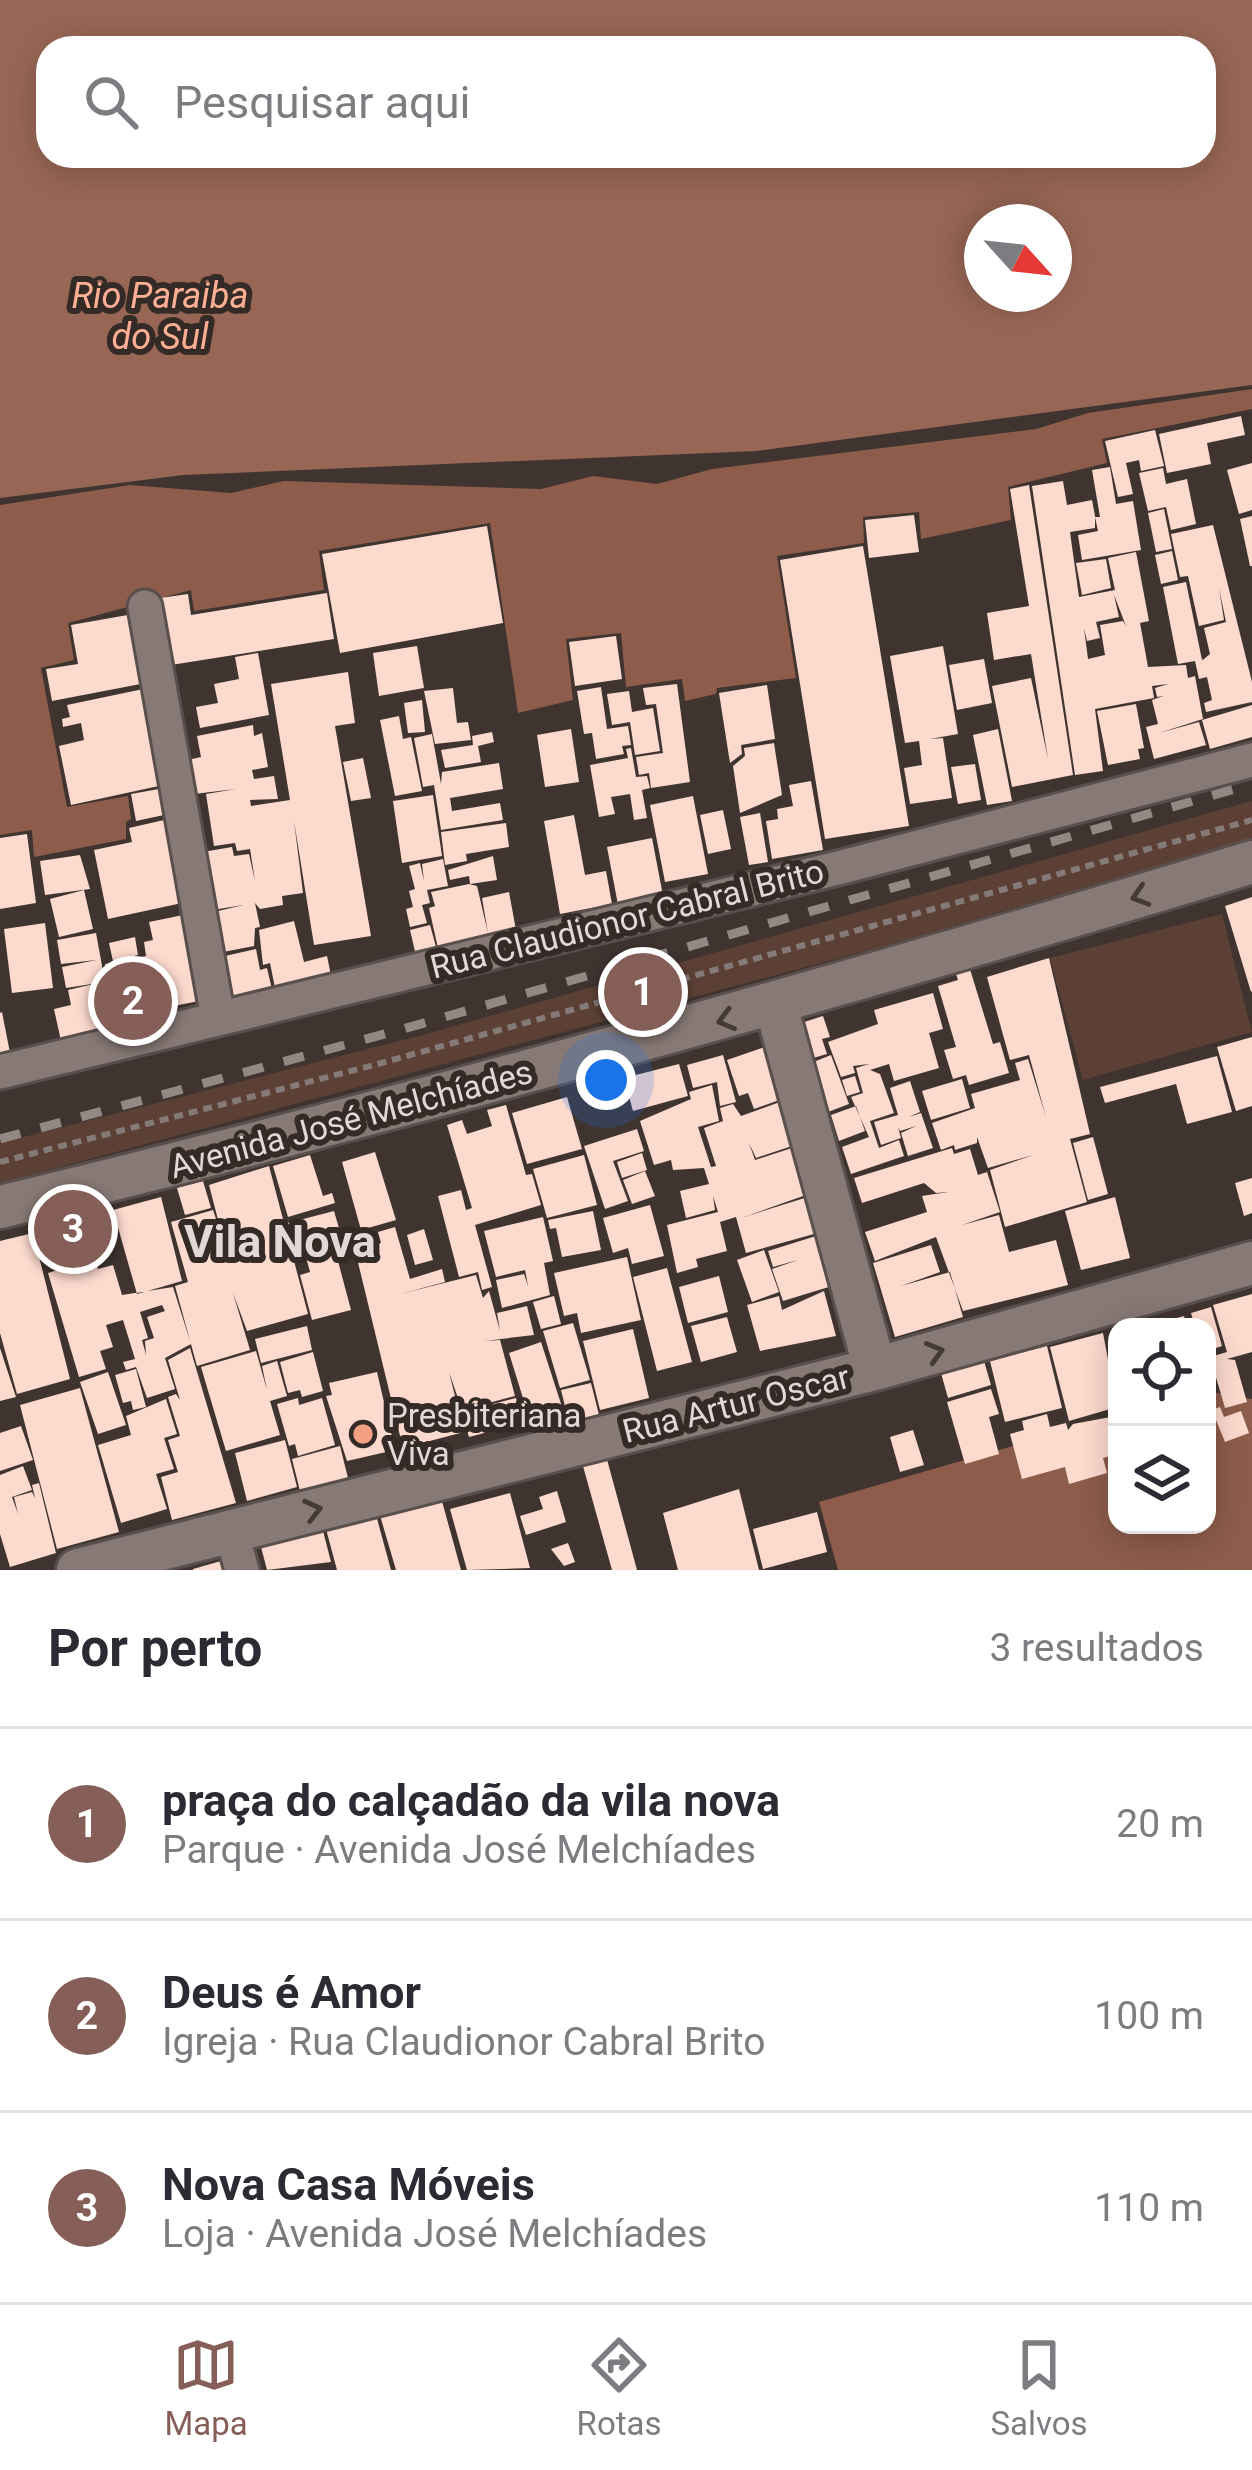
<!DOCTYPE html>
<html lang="pt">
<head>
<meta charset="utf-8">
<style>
	body { margin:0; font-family:Roboto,sans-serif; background:#f2f2f3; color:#2b2b33 }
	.controls { position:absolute; right:36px; bottom:36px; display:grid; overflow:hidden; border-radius:24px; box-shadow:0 6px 30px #0003 }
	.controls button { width:108px; height:108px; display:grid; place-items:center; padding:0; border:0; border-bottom:3px solid #e1e1e2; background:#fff; color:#2b2b33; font:60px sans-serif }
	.compass { position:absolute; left:964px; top:204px; width:108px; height:108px; border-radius:50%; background:#fff; box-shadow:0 6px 30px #0003; rotate:117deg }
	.you { position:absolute; left:606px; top:1080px; width:42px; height:42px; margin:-30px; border:9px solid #fff; border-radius:50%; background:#1a73e8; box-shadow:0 0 0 18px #1a73e833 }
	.badge { display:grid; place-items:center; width:78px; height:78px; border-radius:50%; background:#855f57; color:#fff; font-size:39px; font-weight:700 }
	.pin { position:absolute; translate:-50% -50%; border:6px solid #fff; box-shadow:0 3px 12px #0006 }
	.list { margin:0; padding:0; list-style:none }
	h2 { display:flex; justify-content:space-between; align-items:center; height:156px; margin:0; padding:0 48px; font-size:51px }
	h2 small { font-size:39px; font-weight:400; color:#7c7c81 }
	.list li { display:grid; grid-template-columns:78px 1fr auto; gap:36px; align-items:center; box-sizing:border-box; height:192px; padding:0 48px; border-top:3px solid #e1e1e2 }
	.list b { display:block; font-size:45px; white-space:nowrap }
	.list p { margin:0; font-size:39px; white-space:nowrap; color:#7c7c81 }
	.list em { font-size:39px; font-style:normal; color:#7c7c81 }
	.icon { flex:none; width:66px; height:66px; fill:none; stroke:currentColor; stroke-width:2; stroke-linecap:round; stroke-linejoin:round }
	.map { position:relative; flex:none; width:1252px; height:1570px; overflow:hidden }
	.search { position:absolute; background:#fff; box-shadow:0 6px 30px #0003; left:36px; right:36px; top:36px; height:132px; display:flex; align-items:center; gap:30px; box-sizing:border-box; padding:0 42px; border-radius:36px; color:#7c7c81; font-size:45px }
	.sheet { height:732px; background:#fff }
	nav { display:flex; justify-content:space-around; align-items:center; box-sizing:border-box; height:168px; border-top:3px solid #e1e1e2; background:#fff; font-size:33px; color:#7c7c81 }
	nav a { display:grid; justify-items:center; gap:6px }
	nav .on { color:#855f57 }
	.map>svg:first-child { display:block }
	.green { fill:#5d4035 }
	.forest { fill:#8d5c4b }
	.water { fill:#986655; fill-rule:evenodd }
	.building { fill:#fddace; fill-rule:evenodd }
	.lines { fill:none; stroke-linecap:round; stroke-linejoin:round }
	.minor-casing { stroke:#59504d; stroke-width:39 }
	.tertiary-casing { stroke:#59504d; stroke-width:48 }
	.path { stroke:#847a77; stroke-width:6; stroke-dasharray:9 6; stroke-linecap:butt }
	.minor { stroke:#877975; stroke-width:33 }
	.tertiary { stroke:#877975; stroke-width:42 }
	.rail { stroke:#928985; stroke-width:9; stroke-dasharray:21 21; stroke-linecap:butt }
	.oneway { stroke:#453a36 }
	.poi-dot { fill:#f39f82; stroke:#342a26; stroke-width:4.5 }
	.labels { text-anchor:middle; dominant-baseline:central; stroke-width:12; stroke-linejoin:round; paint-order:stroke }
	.street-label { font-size:33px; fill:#e0d9d6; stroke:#342a26 }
	.poi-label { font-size:33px; fill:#e0d9d6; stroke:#342a26; text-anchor:start }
	.water-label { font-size:36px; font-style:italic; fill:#ffb094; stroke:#342a26 }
	.district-label { font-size:45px; font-weight:bold; fill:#e0d9d6; stroke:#342a26 }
</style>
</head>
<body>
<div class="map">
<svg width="1252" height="1570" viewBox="0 0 1252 1570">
	<rect width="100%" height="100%" fill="#3f3430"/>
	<!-- green -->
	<path class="green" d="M1252,801V838L877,948L0,1183V1143L419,1036Z
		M1222,914L1252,1032L1083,1080L1050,958Z"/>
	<!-- forest -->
	<path class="forest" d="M1252,389V409L1102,439L1107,463L1008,487L1011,520L921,539L919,512L863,517L864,543L777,556L796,678L717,688L716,694L685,701L682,679L626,687L621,633L566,639L573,700L518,713L490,523L319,551L324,590L194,611L191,590L68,623L74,660L41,668L67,807L128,796L131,819L126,822V839L34,857L32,830L0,835V505L130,485L231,493L284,481L541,489L593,476L657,484L712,469L1036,429L1088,413Z
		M1207,1391L1252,1399V1570H838L819,1502L1117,1416V1525H1207Z"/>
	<!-- water -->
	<path class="water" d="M0,0H1252V385L757,451L183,475L0,498ZM48,48H1204V156H48ZM982,222H1054V294H982Z"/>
	<!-- building -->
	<path class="building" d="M1241,416L1245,435L1207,443L1211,464L1167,473L1159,434Z
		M1155,430L1164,466L1141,471L1139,460L1126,463L1133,494L1118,497L1105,441Z
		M1252,463V510L1239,514L1227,470Z
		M1110,467L1116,504L1133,501L1141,550L1082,560L1078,535L1098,531L1095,517H1100L1092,470Z
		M1163,468L1166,484L1187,479L1196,524L1171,530L1166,507L1148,511L1139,473Z
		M1063,481L1067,505L1092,500L1095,516V528L1070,532L1079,597L1115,590L1108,558L1136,552L1149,621L1140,623L1148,667L1186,665L1188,678L1195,676L1203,719L1159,733L1199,722L1206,745L1154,759L1146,727L1158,724L1152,700L1163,696L1157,697L1155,688L1168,684L1152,686L1154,698L1095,709L1103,771L1075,775L1032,486ZM1114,595L1126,626L1123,621L1100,625L1105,655L1088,659L1084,628L1087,641L1100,638L1096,622L1119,617Z
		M1029,485L1073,775L1012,787L992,686L1031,678L1048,759L1031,654L994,660L987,613L1029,606L1010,489Z
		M1164,509L1172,549L1156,552L1148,513Z
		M914,515L919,552L869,558L865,520Z
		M1252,516V566H1250L1240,519Z
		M1213,525L1252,682V702L1206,712L1204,703L1212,700L1207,677L1199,679L1195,661L1178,664L1163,587L1186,582L1202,660L1204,659L1210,654L1204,628L1226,622L1219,588L1224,620L1199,626L1188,576L1180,577L1171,534Z
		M487,526L503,623L340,653L322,554Z
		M863,546L909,826L825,839L780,560Z
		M1172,551L1178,580L1161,584L1155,555Z
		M1106,559L1111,588L1082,595L1076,563Z
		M327,593L334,639L171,665L160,598L188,594L191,615Z
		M139,613L151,682L52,701L46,669L78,664L71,625Z
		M616,636L622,679L575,686L569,642Z
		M417,646L424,688L379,696L373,653Z
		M943,646L958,734L930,739L943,738L952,798L910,804L904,768L922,765L919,741L905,743L890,656Z
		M258,653L269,715L200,728L196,707L218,703L214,684L239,679L235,657Z
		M984,659L992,703L957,710L949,665Z
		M348,672L355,723L335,726L371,936L314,945L294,821L303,893L282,896L283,905L260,909L255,903L260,927L255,928L254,946L218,953L210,913L243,905L207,911L197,853L232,847L234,856L249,854L255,881L250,849L237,851L235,843L214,846L206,794L236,789L194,794L188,760L201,757L197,736L253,725L254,736L262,733L268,767L252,770L254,779L274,776L278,799L250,800L251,806L290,800L271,684Z
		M677,684L690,782L651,788L649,773L639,775L636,757L663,753L656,704L646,705L643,688Z
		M767,685L775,739L741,745L742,754L730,763L719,693Z
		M601,687L607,729L628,726L631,745L622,746L624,754L596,759L592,733L584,734L577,691Z
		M148,688L168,784L71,805L59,746L84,740L81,723L63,727L62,719L70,717L67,705Z
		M453,688L457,723L468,722L471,740L435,744L424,691Z
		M629,691L632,712L653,708L660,751L635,755L630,722L612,725L607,694Z
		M422,700L425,732L408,733L404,703Z
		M1136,704L1144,748L1138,749L1140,759L1108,765L1097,711Z
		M1252,705V737L1210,749L1202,720Z
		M399,716L403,739L411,737L422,791L395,796L380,720Z
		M571,729L579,782L545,787L537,735Z
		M998,729L1012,801L987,805L973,735Z
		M492,732L494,742L478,746L481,762L445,768L441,750L473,745L472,736Z
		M432,734L441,784L442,772L499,763L503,789L450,798L452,811L500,803L503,820L441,830L434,785L423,787L414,738Z
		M774,743L782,795L740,813L733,766L745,756L744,748Z
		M631,748L636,777L647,776L650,788L642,790L647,818L634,820L630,794L611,797L615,814L599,817L590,765L628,758L626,749Z
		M363,758L371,798L351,801L343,762Z
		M975,764L981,800L958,804L951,767Z
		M811,781L823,850L772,859L766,821L778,819L777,809L793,806L789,785Z
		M159,789L164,815L136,821L131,794Z
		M433,795L442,856L402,863L393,801Z
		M693,796L708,874L665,882L650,805Z
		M723,810L731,849L708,854L700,815Z
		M760,813L768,862L749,865L740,817Z
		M574,815L585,875L606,871L612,904L560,914L544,821Z
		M164,820L182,903L108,919L94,850L132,842L129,828Z
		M506,823L509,847L466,854L467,861L445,865L441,832Z
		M27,834L36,903L0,909V838Z
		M652,838L664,901L619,910L607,847Z
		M80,855L90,889L45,895L40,861Z
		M493,856L497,880L470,884L469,876L450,880L448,870Z
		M443,859L448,886L427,890L430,903L422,905L427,923L410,927L406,909L413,907L409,891L415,889L409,866L420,863L424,881L422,864Z
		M469,884L477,886L488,933L482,898L509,892L518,941L440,957L429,908L435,906L431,892Z
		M84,890L93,929L59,937L50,899Z
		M1252,897V991L1251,992L1225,906Z
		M188,914L204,1000L169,1007L165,997L169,1019L119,1029L112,994L154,985L160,999L156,982L109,992L117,1028L61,1041L54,1009L71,1005L68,990L98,983L66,988L62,967L96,960L61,964L57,940L96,933L105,982V964L146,956L144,942L153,940L149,922Z
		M294,921L304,962L327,956L332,980L276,993L270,963L263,965L259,930Z
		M45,923L53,988L12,993L4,929Z
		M430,925L438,954L417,960L410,930Z
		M135,937L138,955L113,961L109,943Z
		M256,949L260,970L267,968L275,1002L237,1011L225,956Z
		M1049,958L1090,1134L1070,1139L1087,1202L1005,1227L990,1170L1033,1155L988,1168L977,1137V1143L955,1150L954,1145L941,1150L932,1123L975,1108L971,1094L1020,1080L1015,1063L1028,1059L1046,1117L1029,1055L1010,1060L987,977Z
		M969,966L993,1044L1000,1042L1009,1073L969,1085L966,1075L953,1079L944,1050L956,1047L938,986L958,980L955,971Z
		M933,993L943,1029L929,1033L939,1068L894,1081L889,1064L870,1070L880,1074L894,1113L870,1121L879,1148L899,1140L904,1156L851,1174L842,1147L869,1137L851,1097L863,1093L856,1068L869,1064L853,1066L855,1073L841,1077L828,1042L878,1024L874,1010Z
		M2,1012L11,1058L0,1061V1013Z
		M823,1016L830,1037L822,1039L827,1054L813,1058L801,1023Z
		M1252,1037V1106L1236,1111L1217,1047Z
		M765,1047L782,1099L754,1109L748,1093L739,1096L727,1060Z
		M723,1055L736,1102L720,1106L717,1082L693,1088L687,1065Z
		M831,1055L849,1104L828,1112L811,1063Z
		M1217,1056L1232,1112L1187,1124L1176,1084L1105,1103L1100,1087Z
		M679,1064L688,1096L633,1111L624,1078Z
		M855,1076L860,1092L847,1096L842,1080Z
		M962,1079L970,1108L931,1120L922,1091Z
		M910,1081L920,1112L909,1117L921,1113L933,1148L908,1156L901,1133L916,1126L900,1131L898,1127L901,1138L881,1145L874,1122L898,1115L890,1088Z
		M712,1085L719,1121L698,1127L711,1167L716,1166L704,1128L723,1121L720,1108L733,1104L741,1116L780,1102L795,1145L756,1158L749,1143L755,1160L792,1148L806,1195L744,1217L811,1196L821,1232L746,1253L736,1217L720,1222L727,1251L696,1259L698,1267L677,1273L667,1225L718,1212L713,1196L715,1210L686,1218L680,1191L709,1184L704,1168L673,1170L671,1160L654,1165L640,1121L691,1099L689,1092Z
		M567,1097L582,1149L527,1164L512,1113Z
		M506,1105L526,1175L532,1174L541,1205L475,1225L492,1287L482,1290L478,1272L459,1277L438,1196L461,1190L466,1210L472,1208L447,1125L462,1120L467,1134L492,1126L487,1110Z
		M856,1106L865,1131L839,1141L831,1115Z
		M637,1129L644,1151L613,1161L628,1201L605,1209L584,1146Z
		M1093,1137L1108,1194L1088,1200L1073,1143Z
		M952,1148L954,1154L970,1149L978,1175L987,1172L1000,1212L962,1225L999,1215L1009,1252L1056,1240L1068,1285L963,1311L936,1237L875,1261L865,1232L927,1212L922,1196L948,1192L936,1193L924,1183L862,1203L854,1178Z
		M375,1152L396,1220L361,1230L342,1162Z
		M642,1153L647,1170L622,1178L617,1162Z
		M310,1155L323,1196L332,1193L335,1203L288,1217L273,1166Z
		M584,1155L597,1205L547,1218L533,1169Z
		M269,1166L308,1314L247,1331L233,1293L250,1350L197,1366L175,1286L188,1282L171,1222L213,1210L223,1239L209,1185Z
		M645,1171L655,1196L632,1204L623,1180Z
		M1252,1178V1213L1244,1216L1235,1183Z
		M203,1181L211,1208L185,1215L177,1188Z
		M161,1197L182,1281L137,1294L113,1210Z
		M1115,1197L1130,1258L1081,1270L1065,1211Z
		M650,1205L664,1256L632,1264L628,1248L613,1253L603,1218Z
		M334,1211L341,1235L293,1244L288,1223Z
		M593,1211L601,1250L562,1257L556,1228L550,1229L548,1220Z
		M543,1217L553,1261L544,1263L550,1295L502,1308L496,1280L524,1274L528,1286L525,1270L496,1277L484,1231Z
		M99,1218L108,1251L53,1265L45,1233Z
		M395,1227L410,1279L442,1269L445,1282L400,1294L476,1275L483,1298L489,1291L500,1331L497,1313L527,1306L534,1335L484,1341L500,1340L515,1396L462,1410L449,1372L464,1432L403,1448L355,1250L381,1243L378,1232Z
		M424,1229L433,1260L415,1265L407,1235Z
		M33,1233L70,1379L17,1394L0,1333V1241Z
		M816,1236L832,1286L783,1301L772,1269L798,1260L773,1267L768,1251Z
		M344,1237L349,1258L338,1261L351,1310L312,1320L300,1275L310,1272L306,1257L297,1260L293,1248Z
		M931,1245L940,1272L901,1286L950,1272L963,1317L895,1337L873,1263Z
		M764,1250L779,1292L752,1302L737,1260Z
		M627,1257L641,1320L581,1333L577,1313L564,1316L554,1273Z
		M95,1258L98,1269L113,1265L122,1295L173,1287L191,1344L165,1358L175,1389L147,1398L136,1367L126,1370L123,1362L135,1359L123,1320L106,1325L113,1347L100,1351L106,1369L79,1377L48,1273ZM162,1305L165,1311L147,1317L154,1338L145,1341L146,1355L142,1340L148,1338L140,1312Z
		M667,1268L692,1362L657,1371L633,1277Z
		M719,1276L728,1312L688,1323L679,1287Z
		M824,1291L836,1336L760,1351L747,1305L779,1296L782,1310Z
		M1252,1294V1352L1227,1359L1235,1360L1247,1402L1225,1408L1210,1357L1227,1352L1213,1305Z
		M554,1296L561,1324L541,1329L533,1302Z
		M1211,1307L1222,1346L1207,1351V1327H1195L1191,1313Z
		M1184,1316L1187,1327H1159L1158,1323Z
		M727,1317L737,1352L701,1362L691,1326Z
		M573,1323L590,1380L560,1388L543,1331Z
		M307,1326L312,1350L261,1363L255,1339Z
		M633,1329L649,1398L600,1410L583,1341Z
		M1103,1333L1117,1407L1069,1421L1050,1347Z
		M541,1342L564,1413L531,1424L509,1353Z
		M1047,1346L1062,1408L1005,1422L990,1361Z
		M0,1348L16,1397L0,1401Z
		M190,1348L236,1503L172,1520L161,1477L178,1472L168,1440L180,1436L168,1397L176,1394L180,1400L168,1360Z
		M256,1351L267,1390L262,1366L277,1361L287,1396L270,1401L280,1435L226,1451L201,1367Z
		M313,1352L323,1391L302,1397L300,1390L288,1393L280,1362Z
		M984,1361L991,1385L948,1398L941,1373Z
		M136,1369L146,1407L133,1410L131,1401L123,1403L115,1375Z
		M108,1372L126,1425L98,1434L80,1382Z
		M377,1372L395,1450L347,1461L326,1396L332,1395L329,1383Z
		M591,1383L599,1415L569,1422L561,1390Z
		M80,1388L119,1532L57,1549L20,1405Z
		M991,1389L999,1414L989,1417L999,1454L965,1464L947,1402Z
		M298,1398L299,1405L322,1398L335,1445L298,1456L295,1444L289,1446L277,1404Z
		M516,1398L522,1423L469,1437L462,1412Z
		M166,1399L177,1434L164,1438L174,1469L156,1474L167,1509L121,1523L98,1445L131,1435L126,1416Z
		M1220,1407L1224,1417L1241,1411L1249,1433L1225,1442L1212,1410Z
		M1047,1414L1050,1427L1066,1423L1068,1430L1073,1424L1116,1416L1117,1454L1103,1458L1107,1473L1069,1484L1065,1467L1022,1479L1010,1434L1024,1430L1022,1421Z
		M21,1426L33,1460L0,1471V1433Z
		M913,1430L924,1465L900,1472L890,1437Z
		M285,1440L297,1487L247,1501L235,1453Z
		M340,1446L349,1482L301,1495L292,1459Z
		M605,1452L637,1570H612L581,1459Z
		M23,1466L32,1490L12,1497L18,1514L14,1497L32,1492L35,1498L32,1485L39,1483L56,1553L10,1567L0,1534V1475Z
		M739,1489L759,1570H678L663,1513Z
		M557,1491L566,1522L526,1535L520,1516L543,1509L539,1497Z
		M510,1493L530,1568L467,1570L450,1509Z
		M440,1494L461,1570H396L379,1512Z
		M817,1512L827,1552L763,1569L753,1529Z
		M376,1515L391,1570H337L326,1529Z
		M322,1527L331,1562L267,1570L260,1543Z
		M568,1543L575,1562L564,1566L551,1549Z
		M228,1559L231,1570H193V1569Z"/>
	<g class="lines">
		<defs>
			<path id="minor" d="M145,607L218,1018
				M0,1072L842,867L1252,760
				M231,1531L242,1570"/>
			<path id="tertiary" d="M776,1006L875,1369
				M0,1207C422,1105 837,988 1252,862
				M78,1570L875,1369L1252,1263"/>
		</defs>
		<!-- minor casing -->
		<use href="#minor" class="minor-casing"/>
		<!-- tertiary casing -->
		<use href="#tertiary" class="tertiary-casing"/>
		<!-- path -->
		<path class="path" d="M0,1162L378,1064L1252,820"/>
		<!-- minor -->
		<use href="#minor" class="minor"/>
		<!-- tertiary -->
		<use href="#tertiary" class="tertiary"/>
		<!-- rail -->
		<path class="rail" d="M0,1139L403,1029L1252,784"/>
	</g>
	<!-- one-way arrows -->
	<defs><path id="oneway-chevron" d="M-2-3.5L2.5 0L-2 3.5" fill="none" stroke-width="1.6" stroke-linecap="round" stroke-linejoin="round" transform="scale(3)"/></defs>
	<g class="oneway">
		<use href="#oneway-chevron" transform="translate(1140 896) rotate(163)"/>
		<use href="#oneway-chevron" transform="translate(726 1020) rotate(165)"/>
		<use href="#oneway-chevron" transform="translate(935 1352) rotate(-16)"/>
		<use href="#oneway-chevron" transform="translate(313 1510) rotate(-14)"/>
	</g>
	<!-- markers -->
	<circle class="poi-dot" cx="363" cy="1434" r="12"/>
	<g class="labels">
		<!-- street labels -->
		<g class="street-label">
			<text transform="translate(627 919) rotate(-14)">Rua Claudionor Cabral Brito</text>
			<text transform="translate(351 1119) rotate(-15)">Avenida José Melchíades</text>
			<text transform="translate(736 1404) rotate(-14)">Rua Artur Oscar</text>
		</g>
		<!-- poi labels -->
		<g class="poi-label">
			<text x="387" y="1415">Presbiteriana<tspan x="387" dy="38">Viva</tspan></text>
		</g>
		<!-- water labels -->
		<g class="water-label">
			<text x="160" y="296">Rio Paraiba<tspan x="160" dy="41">do Sul</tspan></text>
		</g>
		<!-- district labels -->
		<g class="district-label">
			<text x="280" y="1241">Vila Nova</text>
		</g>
	</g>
</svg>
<div class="controls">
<button><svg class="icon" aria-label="locate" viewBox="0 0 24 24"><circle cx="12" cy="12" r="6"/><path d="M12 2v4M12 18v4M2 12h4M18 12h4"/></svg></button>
<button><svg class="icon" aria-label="layers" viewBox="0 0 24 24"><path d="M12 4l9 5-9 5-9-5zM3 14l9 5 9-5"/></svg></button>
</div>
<svg class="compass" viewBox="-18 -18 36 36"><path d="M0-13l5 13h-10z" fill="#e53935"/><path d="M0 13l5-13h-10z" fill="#7c7c81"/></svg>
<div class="you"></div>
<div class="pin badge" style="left:643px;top:992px">1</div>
<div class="pin badge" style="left:133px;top:1001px">2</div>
<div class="pin badge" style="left:73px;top:1229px">3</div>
<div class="search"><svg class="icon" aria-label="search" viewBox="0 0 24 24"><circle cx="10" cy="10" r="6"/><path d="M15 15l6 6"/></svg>Pesquisar aqui</div>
</div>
<section class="sheet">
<h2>Por perto<small>3 resultados</small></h2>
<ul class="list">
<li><span class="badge">1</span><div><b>praça do calçadão da vila nova</b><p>Parque · Avenida José Melchíades</p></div><em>20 m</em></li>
<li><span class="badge">2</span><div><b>Deus é Amor</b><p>Igreja · Rua Claudionor Cabral Brito</p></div><em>100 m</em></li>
<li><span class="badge">3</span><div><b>Nova Casa Móveis</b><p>Loja · Avenida José Melchíades</p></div><em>110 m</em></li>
</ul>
</section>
<nav>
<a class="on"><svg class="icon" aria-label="map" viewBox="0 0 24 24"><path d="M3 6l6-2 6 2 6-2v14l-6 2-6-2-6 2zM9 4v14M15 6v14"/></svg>Mapa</a>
<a><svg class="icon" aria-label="directions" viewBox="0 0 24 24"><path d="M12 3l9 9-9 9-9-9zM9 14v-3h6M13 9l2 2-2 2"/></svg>Rotas</a>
<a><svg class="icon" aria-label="saved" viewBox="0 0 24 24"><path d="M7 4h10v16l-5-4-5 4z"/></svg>Salvos</a>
</nav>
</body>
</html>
